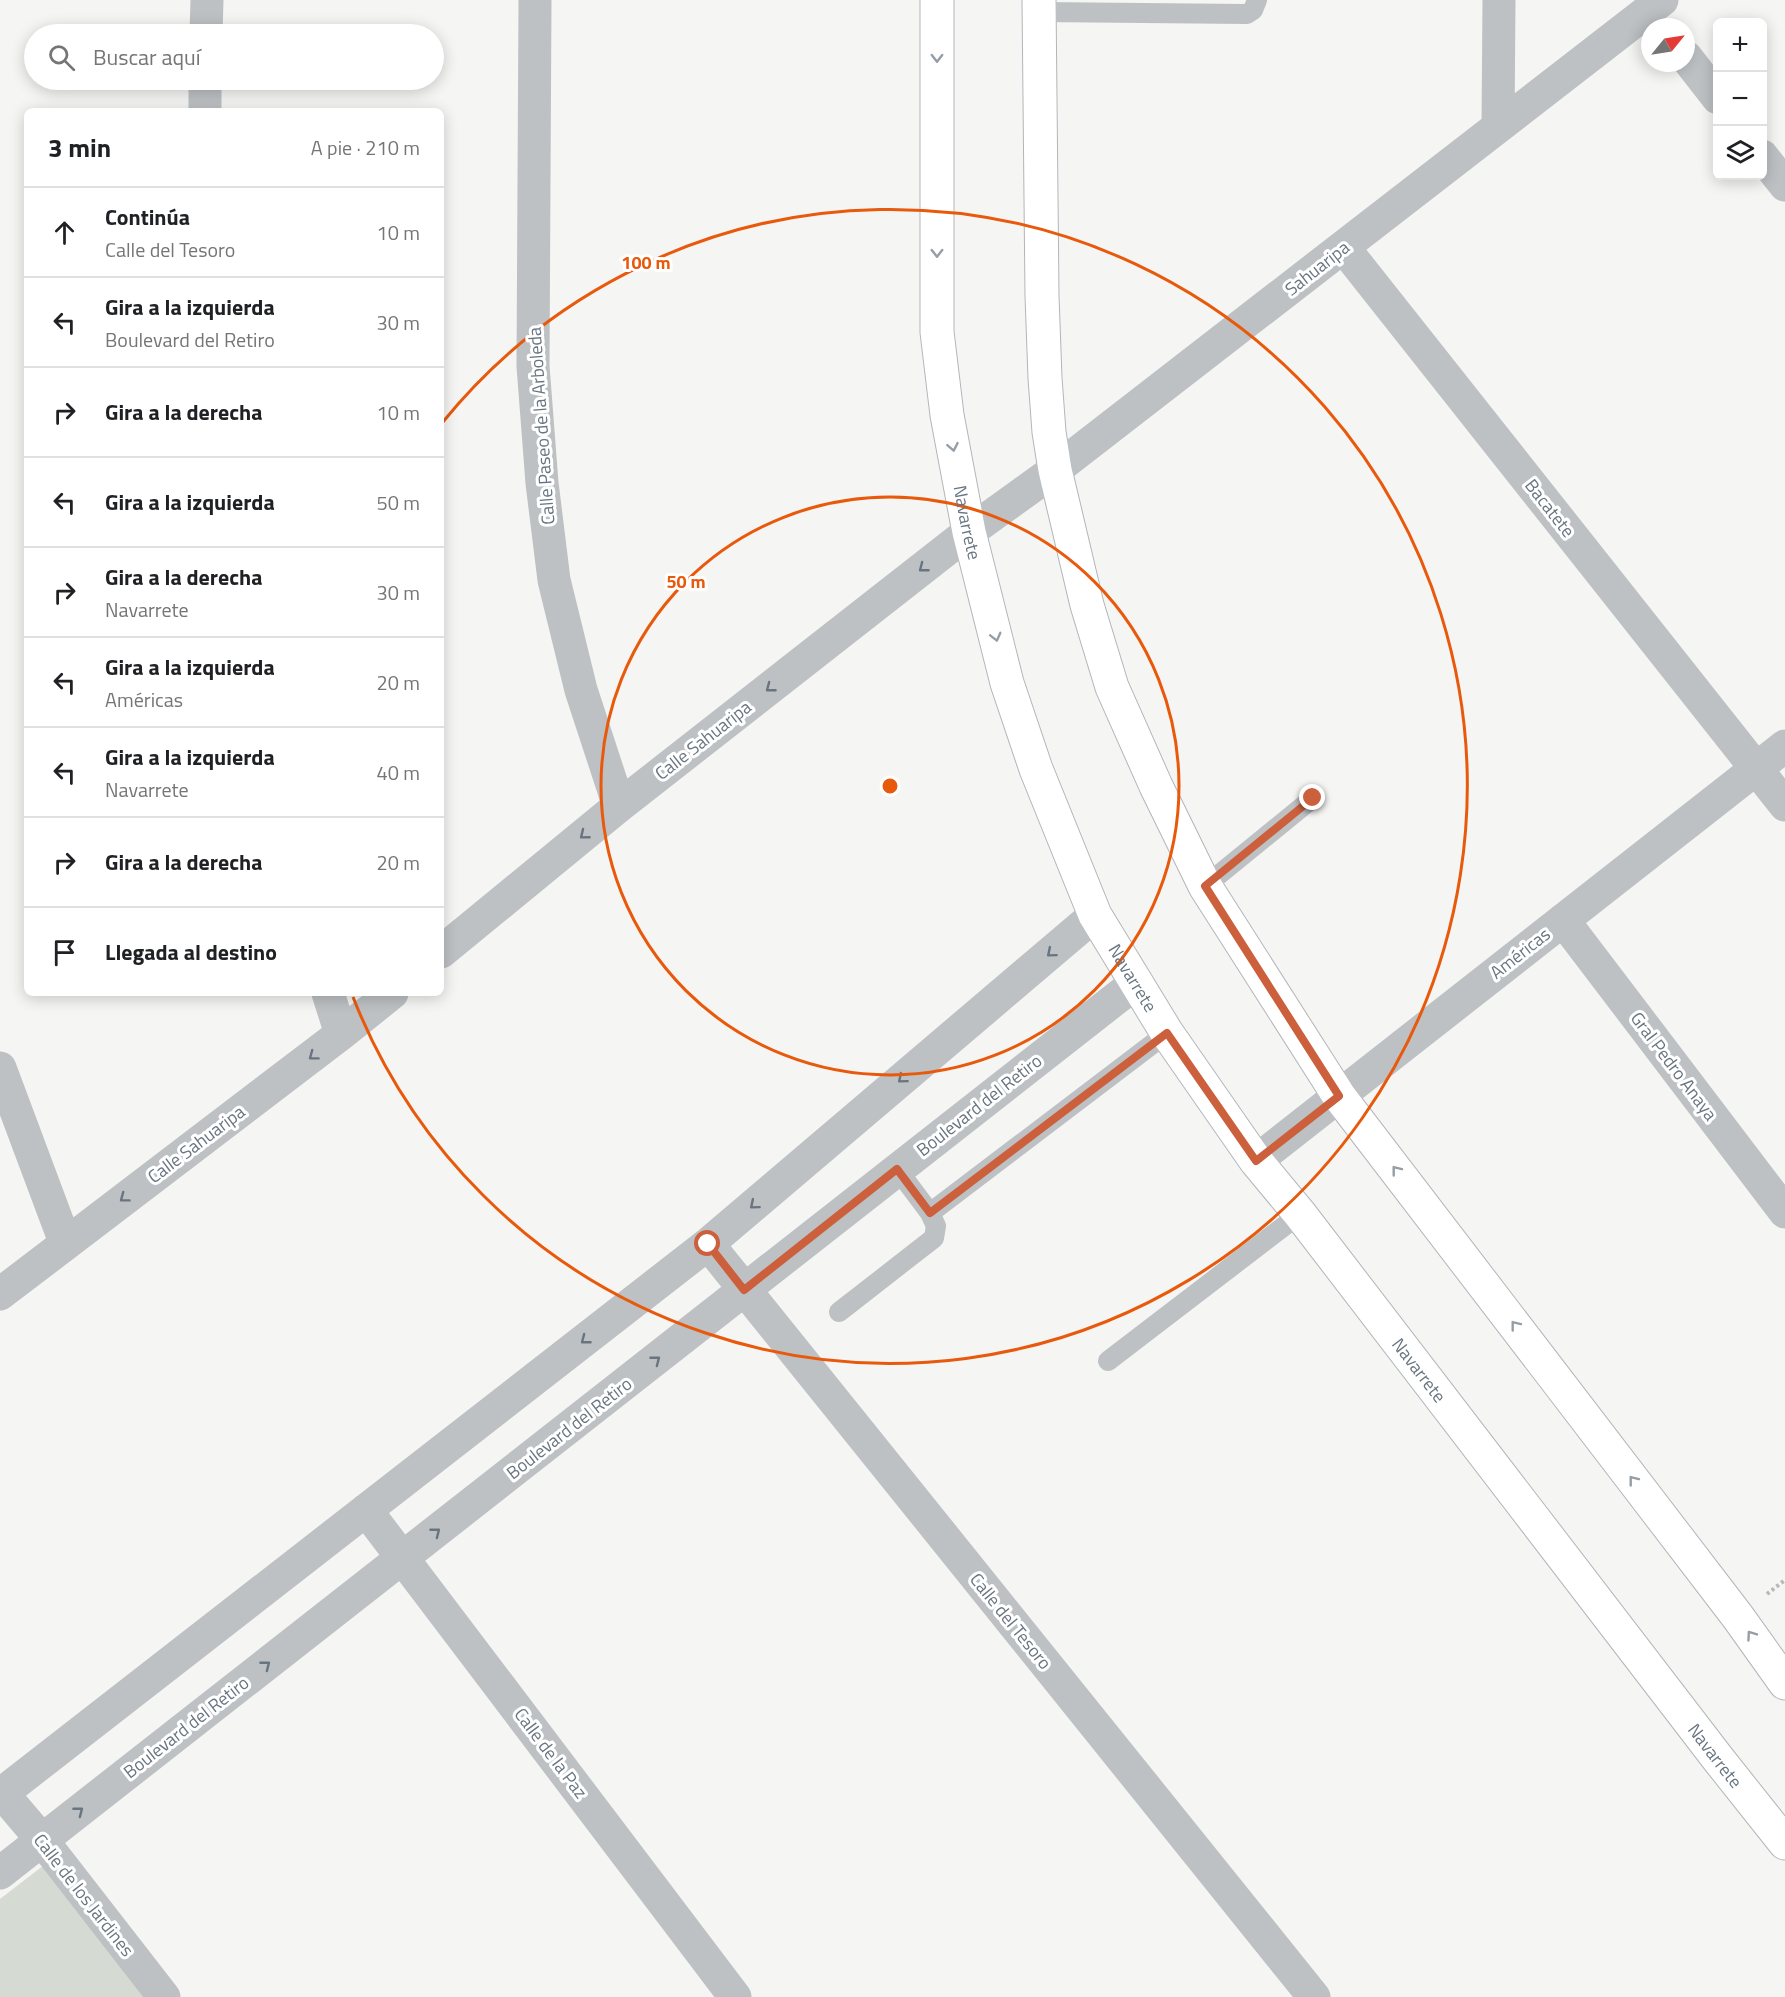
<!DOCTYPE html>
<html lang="es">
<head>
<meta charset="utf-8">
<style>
	body { margin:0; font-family:"Titillium Web",sans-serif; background:#f6f6f6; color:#202124 }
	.controls { position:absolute; right:18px; top:18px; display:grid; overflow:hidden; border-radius:9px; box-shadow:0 3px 15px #0003 }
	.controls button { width:54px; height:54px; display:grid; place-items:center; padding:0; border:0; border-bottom:2px solid #e0e0e0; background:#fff; color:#202124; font:30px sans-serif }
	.compass { position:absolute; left:1641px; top:18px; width:54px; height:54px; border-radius:50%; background:#fff; box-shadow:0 3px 15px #0003; rotate:60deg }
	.stop { position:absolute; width:18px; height:18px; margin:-14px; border:4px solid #cc5f3c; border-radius:50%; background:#fff }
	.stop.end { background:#cc5f3c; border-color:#fff; box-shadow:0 2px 6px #0008 }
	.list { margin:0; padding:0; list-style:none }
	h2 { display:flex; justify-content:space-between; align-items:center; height:78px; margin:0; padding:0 24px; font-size:26px }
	h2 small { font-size:20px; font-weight:400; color:#757577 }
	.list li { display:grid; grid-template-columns:39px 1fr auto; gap:18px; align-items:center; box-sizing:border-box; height:90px; padding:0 24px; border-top:2px solid #e0e0e0 }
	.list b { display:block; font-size:22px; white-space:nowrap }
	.list p { margin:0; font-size:20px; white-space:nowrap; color:#757577 }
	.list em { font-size:20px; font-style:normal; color:#757577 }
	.icon { flex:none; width:33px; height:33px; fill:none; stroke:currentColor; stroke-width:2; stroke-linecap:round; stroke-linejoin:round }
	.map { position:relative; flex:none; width:1785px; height:1997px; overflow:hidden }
	.search { position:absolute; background:#fff; box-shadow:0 3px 15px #0003; left:24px; top:24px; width:420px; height:66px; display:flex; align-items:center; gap:15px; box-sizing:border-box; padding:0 21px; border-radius:33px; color:#757577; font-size:22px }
	.panel { position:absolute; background:#fff; box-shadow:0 3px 15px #0003; left:24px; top:108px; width:420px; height:888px; border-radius:9px }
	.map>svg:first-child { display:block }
	.green { fill:#d5dad2 }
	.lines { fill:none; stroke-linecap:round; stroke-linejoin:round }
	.secondary-casing { stroke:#b2b6ba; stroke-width:35 }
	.path { stroke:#b7babc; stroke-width:4; stroke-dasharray:3 3; stroke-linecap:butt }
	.lane { stroke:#bdc1c4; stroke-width:20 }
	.street { stroke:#bdc1c4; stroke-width:33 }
	.secondary { stroke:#fff; stroke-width:33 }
	.oneway { stroke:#959ea6 }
	.oneway2 { stroke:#687580 }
	.route { stroke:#cc5f3c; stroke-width:8 }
	.ring { fill:none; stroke:#e8590c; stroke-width:3 }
	.labels { text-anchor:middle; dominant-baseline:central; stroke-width:6; stroke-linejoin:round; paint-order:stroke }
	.street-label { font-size:18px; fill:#687580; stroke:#fff }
	.centre { fill:#e8590c; stroke:#fff; stroke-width:3 }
	.ring-label { font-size:18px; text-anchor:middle; font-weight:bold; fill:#e8590c; stroke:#fff; stroke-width:6; stroke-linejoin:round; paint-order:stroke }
</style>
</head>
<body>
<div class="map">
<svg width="1785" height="1997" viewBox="0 0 1785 1997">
	<rect width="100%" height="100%" fill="#f5f5f3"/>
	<!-- green -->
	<path class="green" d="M48,1862L150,1997H0V1899Z"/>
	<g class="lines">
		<defs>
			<g id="secondary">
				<path id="s1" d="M937,0V332L947,415L969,532L1007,683L1036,769L1095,915L1167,1033L1256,1161L1300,1214L1719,1760L1785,1843"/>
				<path d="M1039,0L1042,296L1045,378L1049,432L1055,470L1087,605L1112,687L1156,786L1205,886L1339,1096L1738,1617L1785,1683"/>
			</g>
		</defs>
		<!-- secondary casing -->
		<use href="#secondary" class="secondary-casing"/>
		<!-- path -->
		<path class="path" d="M1767,1594L1785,1580"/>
		<!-- lane -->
		<path class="lane" d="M1039,12L1247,14L1253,10L1257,0
			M1205,886L1313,798
			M930,1213L1167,1033
			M839,1312L934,1238L936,1226L930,1213L897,1169
			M1108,1361L1300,1214"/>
		<!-- street -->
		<path class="street" d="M535,0L533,366L542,483L554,580L581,690L619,806
			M206,34L207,0
			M1686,57L1718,98
			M205,111V80
			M1498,126L1499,0
			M1762,156L1785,185
			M1344,248L1785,805
			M1563,920L1785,1212
			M441,952L619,806L969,532L1055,470L1662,0
			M328,993L341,1034
			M0,1068L65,1242
			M1256,1161L1785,746
			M708,1244L1314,1997
			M0,1294L341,1034L392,993
			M366,1510L735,1997
			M2,1793L42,1840L164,1997
			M0,1795L708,1244L1095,915
			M0,1873L1137,982"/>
		<!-- secondary -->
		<use href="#secondary" class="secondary"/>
	</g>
	<!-- one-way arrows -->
	<defs><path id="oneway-chevron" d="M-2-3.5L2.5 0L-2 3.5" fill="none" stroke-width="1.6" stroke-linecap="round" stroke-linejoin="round" transform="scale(1.5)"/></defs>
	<g class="oneway">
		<use href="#oneway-chevron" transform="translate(937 58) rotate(90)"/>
		<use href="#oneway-chevron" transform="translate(937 253) rotate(90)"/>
		<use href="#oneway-chevron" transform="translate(953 447) rotate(79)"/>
		<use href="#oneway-chevron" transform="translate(996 637) rotate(76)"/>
		<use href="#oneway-chevron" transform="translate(1396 1170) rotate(-128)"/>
		<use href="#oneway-chevron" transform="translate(1515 1325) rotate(-128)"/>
		<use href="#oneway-chevron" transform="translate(1633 1480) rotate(-128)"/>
		<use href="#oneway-chevron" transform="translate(1751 1635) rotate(-125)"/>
	</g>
	<g class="oneway2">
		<use href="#oneway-chevron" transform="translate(923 568) rotate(142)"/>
		<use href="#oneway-chevron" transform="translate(770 688) rotate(142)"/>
		<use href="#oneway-chevron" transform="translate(584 835) rotate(141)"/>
		<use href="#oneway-chevron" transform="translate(1051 953) rotate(140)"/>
		<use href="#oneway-chevron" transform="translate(313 1056) rotate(143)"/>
		<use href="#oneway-chevron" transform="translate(902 1079) rotate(140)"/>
		<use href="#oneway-chevron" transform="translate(124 1198) rotate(143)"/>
		<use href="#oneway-chevron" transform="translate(754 1205) rotate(140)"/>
		<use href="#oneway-chevron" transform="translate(585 1340) rotate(142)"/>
		<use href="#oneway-chevron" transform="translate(656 1360) rotate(-38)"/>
		<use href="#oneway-chevron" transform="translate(436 1532) rotate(-38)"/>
		<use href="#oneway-chevron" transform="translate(266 1665) rotate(-38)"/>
		<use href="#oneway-chevron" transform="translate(79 1811) rotate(-38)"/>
	</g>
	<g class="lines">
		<!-- route -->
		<path class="route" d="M708,1244L744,1290L897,1169L930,1213L1167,1033L1256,1161L1339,1096L1205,886L1313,798"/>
	</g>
	<!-- distance rings -->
	<g class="ring">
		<circle cx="890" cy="786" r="289"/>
		<path d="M442 423A577 577 0 1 1 353 997"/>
	</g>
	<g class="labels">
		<!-- street labels -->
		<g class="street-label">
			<text transform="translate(1317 268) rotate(-38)">Sahuaripa</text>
			<text transform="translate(541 426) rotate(-94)">Calle Paseo de la Arboleda</text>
			<text transform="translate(1550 508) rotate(52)">Bacatete</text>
			<text stroke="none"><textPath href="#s1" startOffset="525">Navarrete</textPath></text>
			<text transform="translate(703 740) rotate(-38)">Calle Sahuaripa</text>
			<text transform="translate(1520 953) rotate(-38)">Américas</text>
			<text stroke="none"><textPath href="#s1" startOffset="1012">Navarrete</textPath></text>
			<text transform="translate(1674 1066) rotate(53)">Gral Pedro Anaya</text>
			<text transform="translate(979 1105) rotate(-38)">Boulevard del Retiro</text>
			<text transform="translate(196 1144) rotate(-37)">Calle Sahuaripa</text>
			<text stroke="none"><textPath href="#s1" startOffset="1498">Navarrete</textPath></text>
			<text transform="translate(569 1428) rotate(-38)">Boulevard del Retiro</text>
			<text transform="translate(1011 1621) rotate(51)">Calle del Tesoro</text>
			<text transform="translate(186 1727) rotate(-38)">Boulevard del Retiro</text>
			<text transform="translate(551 1753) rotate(53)">Calle de la Paz</text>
			<text stroke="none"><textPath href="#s1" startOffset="1984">Navarrete</textPath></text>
			<text transform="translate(84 1895) rotate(52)">Calle de los Jardines</text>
		</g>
	</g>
	<circle cx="890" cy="786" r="9" class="centre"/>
	<g class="ring-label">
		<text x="646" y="269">100 m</text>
		<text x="686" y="588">50 m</text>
	</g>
</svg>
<div class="controls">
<button>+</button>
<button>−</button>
<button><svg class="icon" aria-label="layers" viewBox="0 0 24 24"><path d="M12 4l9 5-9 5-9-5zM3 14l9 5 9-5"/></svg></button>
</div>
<svg class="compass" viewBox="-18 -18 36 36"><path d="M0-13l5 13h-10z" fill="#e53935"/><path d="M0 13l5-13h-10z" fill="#757577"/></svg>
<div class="stop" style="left:708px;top:1244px"></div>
<div class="stop end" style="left:1313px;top:798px"></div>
<div class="search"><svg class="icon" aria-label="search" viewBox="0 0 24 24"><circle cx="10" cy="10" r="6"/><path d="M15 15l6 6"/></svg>Buscar aquí</div>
<section class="panel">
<h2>3 min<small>A pie · 210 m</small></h2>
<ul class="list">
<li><svg class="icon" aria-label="ahead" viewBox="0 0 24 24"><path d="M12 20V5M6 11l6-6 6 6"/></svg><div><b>Continúa</b><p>Calle del Tesoro</p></div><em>10 m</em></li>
<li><svg class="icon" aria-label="left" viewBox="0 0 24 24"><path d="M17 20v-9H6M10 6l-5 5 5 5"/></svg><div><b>Gira a la izquierda</b><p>Boulevard del Retiro</p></div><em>30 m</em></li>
<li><svg class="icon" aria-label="right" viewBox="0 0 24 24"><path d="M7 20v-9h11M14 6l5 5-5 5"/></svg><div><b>Gira a la derecha</b></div><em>10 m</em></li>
<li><svg class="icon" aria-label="left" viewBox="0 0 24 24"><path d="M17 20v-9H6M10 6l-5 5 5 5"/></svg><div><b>Gira a la izquierda</b></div><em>50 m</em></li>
<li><svg class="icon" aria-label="right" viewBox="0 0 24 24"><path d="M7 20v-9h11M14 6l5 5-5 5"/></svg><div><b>Gira a la derecha</b><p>Navarrete</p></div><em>30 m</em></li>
<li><svg class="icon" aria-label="left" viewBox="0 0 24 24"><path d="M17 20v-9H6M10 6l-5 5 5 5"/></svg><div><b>Gira a la izquierda</b><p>Américas</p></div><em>20 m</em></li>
<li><svg class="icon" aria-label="left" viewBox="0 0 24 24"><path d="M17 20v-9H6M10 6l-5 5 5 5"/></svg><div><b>Gira a la izquierda</b><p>Navarrete</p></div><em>40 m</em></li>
<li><svg class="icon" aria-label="right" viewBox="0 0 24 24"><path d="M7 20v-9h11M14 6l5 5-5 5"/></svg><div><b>Gira a la derecha</b></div><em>20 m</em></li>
<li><svg class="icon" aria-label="arrive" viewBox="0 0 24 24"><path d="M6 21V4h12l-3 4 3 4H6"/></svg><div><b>Llegada al destino</b></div></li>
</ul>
</section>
</div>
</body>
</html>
